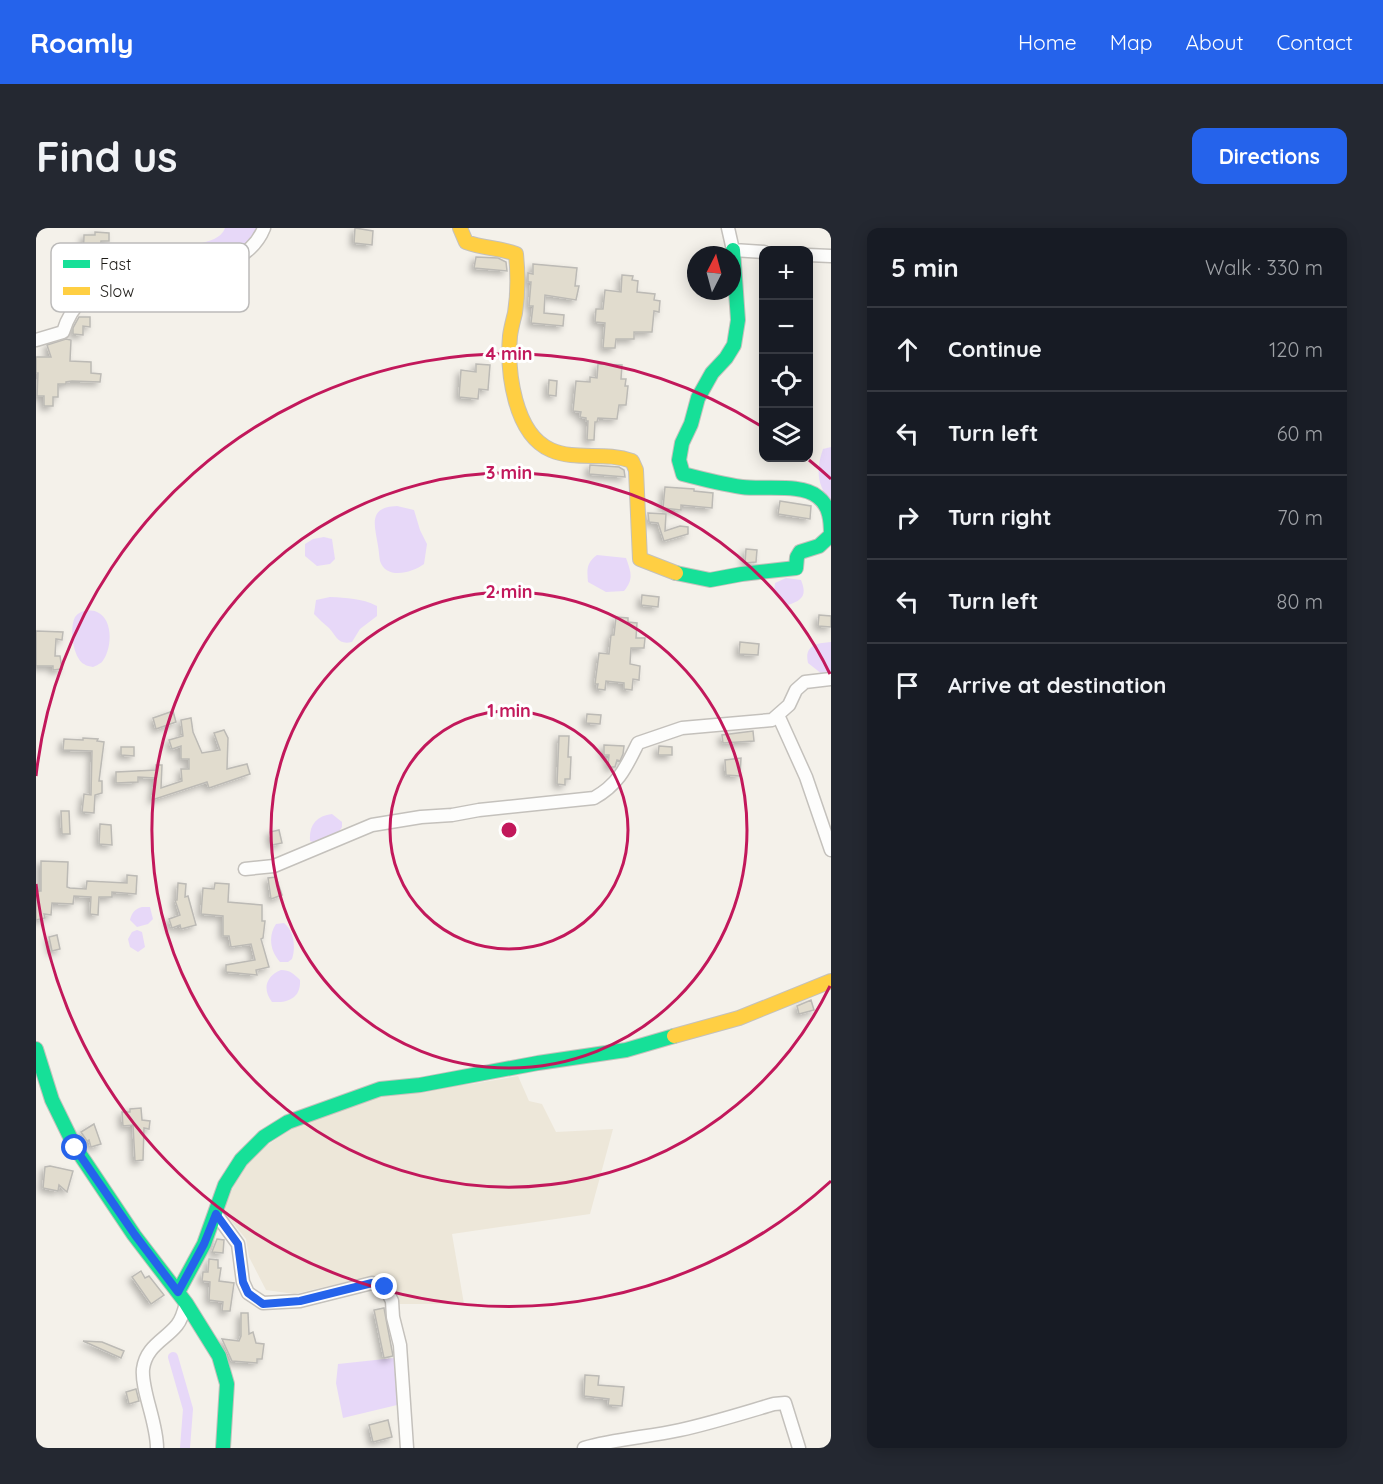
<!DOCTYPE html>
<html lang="en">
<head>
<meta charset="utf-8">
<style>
	body { margin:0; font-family:Quicksand,sans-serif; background:#242831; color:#f1f3f6 }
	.controls { position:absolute; right:18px; top:18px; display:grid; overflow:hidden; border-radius:12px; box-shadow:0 3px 15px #0003 }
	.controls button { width:54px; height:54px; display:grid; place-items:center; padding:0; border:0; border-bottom:2px solid #363941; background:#171b24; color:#f1f3f6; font:30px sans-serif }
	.compass { position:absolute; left:651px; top:18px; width:54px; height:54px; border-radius:50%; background:#171b24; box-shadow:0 3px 15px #0003; rotate:6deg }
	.stop { position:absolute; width:18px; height:18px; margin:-14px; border:4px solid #2563eb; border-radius:50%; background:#fff }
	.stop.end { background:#2563eb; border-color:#fff; box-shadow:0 2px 6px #0008 }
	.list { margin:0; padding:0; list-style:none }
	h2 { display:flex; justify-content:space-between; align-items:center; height:78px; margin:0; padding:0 24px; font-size:26px }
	h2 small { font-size:20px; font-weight:400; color:#9ea1a6 }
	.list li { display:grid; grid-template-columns:39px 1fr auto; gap:18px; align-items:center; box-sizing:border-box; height:84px; padding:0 24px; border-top:2px solid #363941 }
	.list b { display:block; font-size:22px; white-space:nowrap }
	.list em { font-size:20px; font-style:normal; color:#9ea1a6 }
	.icon { flex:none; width:33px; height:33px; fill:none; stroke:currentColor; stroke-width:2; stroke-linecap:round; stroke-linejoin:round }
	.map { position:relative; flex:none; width:795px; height:1220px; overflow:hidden; border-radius:12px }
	header { display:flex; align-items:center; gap:36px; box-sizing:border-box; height:84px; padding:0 30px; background:#2563eb; color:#fff }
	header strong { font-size:28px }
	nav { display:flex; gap:33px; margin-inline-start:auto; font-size:21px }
	.intro { display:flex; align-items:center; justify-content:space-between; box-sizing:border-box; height:144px; padding:0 36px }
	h1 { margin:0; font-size:42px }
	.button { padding:15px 27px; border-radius:12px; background:#2563eb; color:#fff; font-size:21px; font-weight:700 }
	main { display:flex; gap:36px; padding:0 36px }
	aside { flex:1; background:#171b24; border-radius:12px; box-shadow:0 3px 15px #0003 }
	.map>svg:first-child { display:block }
	.built { fill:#ede7d9 }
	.water { fill:#e7d8f8 }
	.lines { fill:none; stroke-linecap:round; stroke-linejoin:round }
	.canal { stroke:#e7d8f8; stroke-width:10 }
	.building { fill:#e1dcce; stroke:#bcbab5; stroke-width:1.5; filter:url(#shadow) }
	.street-casing { stroke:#c4c1bc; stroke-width:15 }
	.fast-casing { stroke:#c4c1bc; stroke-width:16 }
	.slow-casing { stroke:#c4c1bc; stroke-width:16 }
	.street { stroke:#fdfdfc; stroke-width:12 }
	.fast { stroke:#16e098; stroke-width:14 }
	.slow { stroke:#ffcf43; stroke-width:14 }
	.route { stroke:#2563eb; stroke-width:8 }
	.ring { fill:none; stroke:#c2185b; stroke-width:3 }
	.key { fill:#fff; stroke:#bcbbba; stroke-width:1.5 }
	.key-label { font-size:16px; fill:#1e1c18 }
	.centre { fill:#c2185b; stroke:#fff; stroke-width:3 }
	.ring-label { font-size:18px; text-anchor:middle; font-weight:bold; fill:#c2185b; stroke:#fff; stroke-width:6; stroke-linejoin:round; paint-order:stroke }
</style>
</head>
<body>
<header>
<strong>Roamly</strong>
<nav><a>Home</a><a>Map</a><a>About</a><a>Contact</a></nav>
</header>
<div class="intro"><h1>Find us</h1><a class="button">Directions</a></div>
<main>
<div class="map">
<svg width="795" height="1220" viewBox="0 0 795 1220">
	<defs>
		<filter id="shadow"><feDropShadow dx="-3.5" dy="3.5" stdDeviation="3" flood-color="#0004"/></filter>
	</defs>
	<rect width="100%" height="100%" fill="#f4f1ea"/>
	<!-- built -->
	<path class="built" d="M482,848L493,873L506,876L520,904L577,901L554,986L416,1006L428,1076H362L353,1052L336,1048L258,1066L230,1062L213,1029L210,1011L187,983L203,946L226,921L258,899L359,863L436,856Z"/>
	<!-- water -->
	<path class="water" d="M189,0H224C210,19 186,40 161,36L159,21L162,16C173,13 185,11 189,0Z
		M795,219V276C782,257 779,244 787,221Z
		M361,278L378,282L384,302L391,316L388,336C376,345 350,352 344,333C343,328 343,323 342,318C339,298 331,279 361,278Z
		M288,309L296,311L299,331L294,336L281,338L269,328V316L277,311Z
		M561,327L590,330C595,344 598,351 588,363L570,364L552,354C551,342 550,335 561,327Z
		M750,350L765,352C771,367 767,372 752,377L744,371L738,363L739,355Z
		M294,369C311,370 325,370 341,378V388L324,401L316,414C302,417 301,409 293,400C288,396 283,391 278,386L280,372Z
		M51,382C55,383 58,382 61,384C78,391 76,422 66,434C65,435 58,439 57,439C54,438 50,438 48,436C37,430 33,400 39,389C42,385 46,383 51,382Z
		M795,414V446H786L772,435C768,417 781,415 795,414Z
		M296,586L306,594V599L301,607L279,615L274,613C273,597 280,588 296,586Z
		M106,679H114L117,691L112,696L101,699L94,692C96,684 99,681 106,679Z
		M248,695C258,703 260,719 256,731L252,734H244C234,723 232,708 240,696Z
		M101,702L106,704L109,719L102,724L94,719L92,711L96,704Z
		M245,742C254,742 258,746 264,752C265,770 252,775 236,774C226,761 230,748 245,742Z
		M358,1130L361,1177L307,1190L300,1155L302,1136Z"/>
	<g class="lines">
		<!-- canal -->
		<path class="canal" d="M137,1129L152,1181L149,1220"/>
	</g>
	<!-- building -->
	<path class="building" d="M319,0L337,3L336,17L318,15Z
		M59,4L73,5V13H65L64,22L56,21L55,35H47L48,7H59Z
		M440,29L462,30L470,34L471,43L438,40Z
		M497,36L541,40L539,58H543L540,72L509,67L508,85L528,87L527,98L495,95L497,78H493L495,54H492V45L497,46Z
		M586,47L597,48L596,52L602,53L601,64L619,66L618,72L624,73L623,84L618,83L616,104H598V111H580L579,120H567L569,95L559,94L560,81H567L569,62L585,64Z
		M43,89H54V99L47,98V107L37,106V100Z
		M30,111L35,112L34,133L55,134V145L65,146L64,154L36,153L30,154V156H22V169H17V178H8V168H1L2,145H0V129H15L11,117Z
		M440,136L454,137L452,162L443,161L442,171L423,169L425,142L440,144Z
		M562,136L586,137L585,151H590L589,158H592L590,177H583L581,191L562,190L561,194H559L558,212H551L552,193H550V190L544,189L545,184L537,183L540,153L554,154V149L561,150Z
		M513,152L521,153L520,168L512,167Z
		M554,237L583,239L588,242L589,249L553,246Z
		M629,259L658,261V263L677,265L676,280L645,277V282L627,280Z
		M744,273L775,278L774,291L742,286Z
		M612,285L630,286L629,303L644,298L652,299V306L628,313L622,295L613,294Z
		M710,321L721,322L720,334L709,335Z
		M606,367L623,369L622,379L605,377Z
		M783,387L795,388V399L782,398Z
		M580,389L592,390V394L601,395L600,410H609L608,420H595L594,436L604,438L603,452L597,451L596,462L588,461V455L570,453L569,462L561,461L562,456H559L563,425L573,426L575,407H578Z
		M0,403L27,404L26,412L20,411L19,428H24L26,441L17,442V438H0Z
		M704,414L723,416L722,427L703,426Z
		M137,483L140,494L120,501L117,490Z
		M551,486L565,487L564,496L550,495Z
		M155,490L157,504L166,525L184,522L178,505L188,502L192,510L191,541L211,536L214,546L173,560L171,554L116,572L119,550L102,549V554L80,555V544L120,542V537H126L125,560L146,553L145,541H153V531H145V518L136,521L133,512L147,508L145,492Z
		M717,503L718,513L687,515L686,507Z
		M523,508H533L532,529H535L534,551H529V557L521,556Z
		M47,510L62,511L61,513L68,514L63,553H66V565L59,567L58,585L46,584L48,566L55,567L56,523L27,522L28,511L47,512Z
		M568,517L588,518L587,526L584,533L581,532L579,539H572L573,527H568Z
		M623,518L636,519V527H622Z
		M85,519H98V528L85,527Z
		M705,530L704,548L690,547L689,532Z
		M25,583H33L34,606H26Z
		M64,596L75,597L76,617L63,616Z
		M243,602L246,615L236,617L234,604Z
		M5,633L32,634L31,659L34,660L50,661L51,653L91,655V647L101,648L100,666L76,664V669H63L62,687L54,686L55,669L38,668L37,676L16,675L15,687L8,686L9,690L0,692V663H5Z
		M240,649L246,667L235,671L232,650Z
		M142,655L150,656L149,669L152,668L160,697L145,701L144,697L136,700L133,691L144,687L139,672H141Z
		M179,655L193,656L192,674L226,677V693H229L227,710L225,711L233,739L220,742L221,747L190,744V737L219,732L215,716L195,719L193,708H187V688L165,686L167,660L178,661Z
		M21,707L24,721L16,723L13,709Z
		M775,772L778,782L763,786L761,778Z
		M105,880L106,892L114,893L113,901L108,900L107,932L99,933L97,897L87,898L86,884H94V881Z
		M58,896L65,916L55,919L53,912L51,913L45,904Z
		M14,938L37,943L31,964L23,957L22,963L7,960L9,939Z
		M181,1011L188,1012L187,1025L176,1024Z
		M173,1031L182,1032V1040H185L183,1053L198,1055L194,1083H186L187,1074L173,1072L174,1054L166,1053L167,1044H172Z
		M105,1043L109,1050L113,1048L128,1067L115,1076L96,1049Z
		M348,1080L357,1128L348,1130L338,1082Z
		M205,1085H212L213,1106L217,1104L220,1115L228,1116L226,1131H221V1135L196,1133L186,1111L203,1113L205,1108Z
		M47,1113L66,1114L88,1123L85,1130Z
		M549,1147L563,1148L562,1157L588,1159L586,1178L572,1177L573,1171L548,1168Z
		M100,1161L103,1173L93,1176L90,1164Z
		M352,1192L356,1209L337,1214L333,1197Z"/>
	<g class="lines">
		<defs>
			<path id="street" d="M692,0L697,22L728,24
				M772,27L795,28
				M0,112L27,104C35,77 57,55 85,51C104,47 125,51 145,50C162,48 182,41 197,32C211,25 222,15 228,0
				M742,487L770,549L795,622
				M209,641L238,638L336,597L385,589L416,587L443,582L558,570C583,556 590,539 602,515L646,500L736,492L753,477L760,462L769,454L795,451
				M180,986L202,1016L207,1054L212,1065L227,1075L264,1073L336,1055L349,1059L356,1073L357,1089L364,1117L371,1220
				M121,1220C121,1194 105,1162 107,1141C110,1118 129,1112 141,1097C146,1091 148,1083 150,1075
				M548,1220C579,1211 612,1209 644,1202C676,1195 707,1185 738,1176L749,1175L763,1220"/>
			<path id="fast" d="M640,345L674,352L706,346L760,340L761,329L764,324L783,318L795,307C795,293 794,278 782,269C766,255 727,262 706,259C686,256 666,251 647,246L643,232L646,215L655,196L662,170L676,145L690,130L698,117L702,92L697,22
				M0,821L16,872L39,919L98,1007L150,1075L183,1128L191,1156L187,1220
				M142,1064L168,1016L189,957L205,932L228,909L252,894L344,861L384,857L502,835L590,822L638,808"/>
			<path id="slow" d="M424,0L430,14C448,21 462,19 480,26C482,46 482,66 479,85C477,93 475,100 474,108C471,143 478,206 515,222C540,233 569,223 596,233L600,242L604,331L640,345
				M638,808L703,790L795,753"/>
		</defs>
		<!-- street casing -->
		<use href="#street" class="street-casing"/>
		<!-- fast casing -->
		<use href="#fast" class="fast-casing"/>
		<!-- slow casing -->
		<use href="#slow" class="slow-casing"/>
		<!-- street -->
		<use href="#street" class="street"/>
		<!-- fast -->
		<use href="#fast" class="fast"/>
		<!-- slow -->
		<use href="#slow" class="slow"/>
	</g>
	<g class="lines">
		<!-- route -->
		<path class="route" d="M39,920L99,1007L142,1064L168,1016L180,986L202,1016L207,1054L212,1065L227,1076L264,1073L336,1055L349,1059"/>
	</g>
	<!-- distance rings -->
	<g class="ring">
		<circle cx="473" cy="602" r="119"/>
		<circle cx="473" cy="602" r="238"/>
		<path d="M794 758A357 357 0 1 1 794 446"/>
		<path d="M795 953A476 476 0 0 1 0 656M0 548A476 476 0 0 1 725 198M773 232A476 476 0 0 1 795 251"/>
	</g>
	<!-- legend -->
	<rect x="15" y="15" width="198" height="69" rx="9" class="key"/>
	<rect x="27" y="32" width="27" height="8" fill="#16e098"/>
	<rect x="27" y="59" width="27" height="8" fill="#ffcf43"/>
	<g class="key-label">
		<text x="64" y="42">Fast</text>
		<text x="64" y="69">Slow</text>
	</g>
	<circle cx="473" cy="602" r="9" class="centre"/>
	<g class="ring-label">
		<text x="473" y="132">4 min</text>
		<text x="473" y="251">3 min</text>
		<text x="473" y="370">2 min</text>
		<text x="473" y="489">1 min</text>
	</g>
</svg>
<div class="controls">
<button>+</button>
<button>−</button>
<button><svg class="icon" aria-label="locate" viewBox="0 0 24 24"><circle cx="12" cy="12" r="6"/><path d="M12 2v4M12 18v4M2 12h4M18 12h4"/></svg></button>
<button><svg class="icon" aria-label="layers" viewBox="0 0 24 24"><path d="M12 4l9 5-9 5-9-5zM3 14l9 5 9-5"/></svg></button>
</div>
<svg class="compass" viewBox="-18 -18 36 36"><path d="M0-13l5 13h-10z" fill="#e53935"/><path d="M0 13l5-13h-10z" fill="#9ea1a6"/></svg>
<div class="stop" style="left:39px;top:920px"></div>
<div class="stop end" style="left:349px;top:1059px"></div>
</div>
<aside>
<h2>5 min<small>Walk · 330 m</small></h2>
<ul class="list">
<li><svg class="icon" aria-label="ahead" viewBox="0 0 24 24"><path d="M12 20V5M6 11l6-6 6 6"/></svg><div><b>Continue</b></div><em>120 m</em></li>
<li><svg class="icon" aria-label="left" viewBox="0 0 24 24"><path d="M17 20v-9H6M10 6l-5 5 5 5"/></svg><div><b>Turn left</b></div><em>60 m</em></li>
<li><svg class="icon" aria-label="right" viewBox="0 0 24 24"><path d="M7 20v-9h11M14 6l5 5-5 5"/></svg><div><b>Turn right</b></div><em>70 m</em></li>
<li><svg class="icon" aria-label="left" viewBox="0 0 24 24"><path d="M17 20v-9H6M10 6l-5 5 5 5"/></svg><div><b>Turn left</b></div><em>80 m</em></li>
<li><svg class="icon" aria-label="arrive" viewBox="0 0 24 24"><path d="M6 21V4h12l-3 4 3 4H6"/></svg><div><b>Arrive at destination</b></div></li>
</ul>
</aside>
</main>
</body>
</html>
